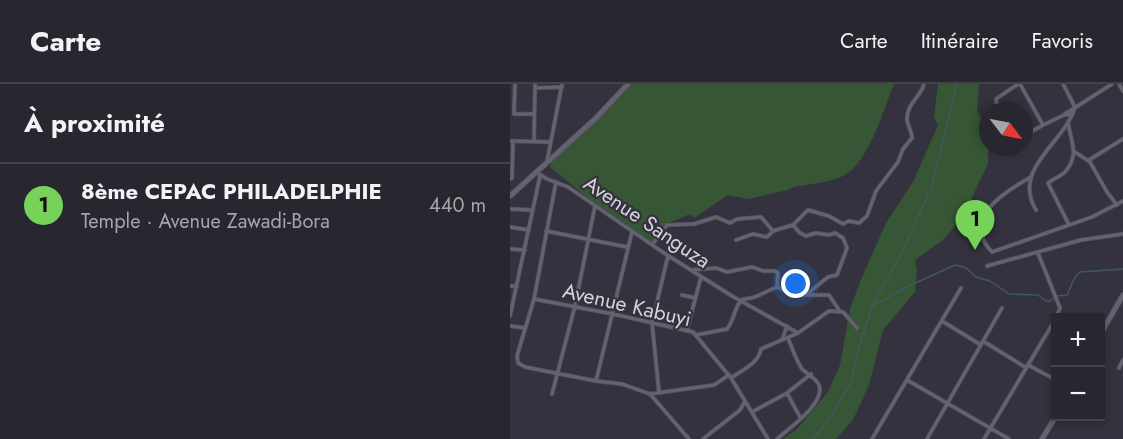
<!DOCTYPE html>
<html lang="fr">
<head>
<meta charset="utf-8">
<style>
	body { margin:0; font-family:Jost,sans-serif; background:#34323b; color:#f1f3f6 }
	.controls { position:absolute; right:18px; bottom:18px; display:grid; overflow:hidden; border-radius:0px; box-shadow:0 3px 9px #0003 }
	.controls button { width:54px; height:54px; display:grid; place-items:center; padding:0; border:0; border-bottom:2px solid #44434b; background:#28262f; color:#f1f3f6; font:30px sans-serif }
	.compass { position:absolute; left:469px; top:18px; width:54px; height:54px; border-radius:50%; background:#28262f; box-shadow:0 3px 9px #0003; rotate:122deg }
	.you { position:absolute; left:286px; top:200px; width:21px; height:21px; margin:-15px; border:4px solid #fff; border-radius:50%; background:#1a73e8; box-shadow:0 0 0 9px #1a73e833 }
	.badge { display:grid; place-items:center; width:39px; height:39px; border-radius:50%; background:#77d259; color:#111; font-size:20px; font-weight:700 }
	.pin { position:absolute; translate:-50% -50px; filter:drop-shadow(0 2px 3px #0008) }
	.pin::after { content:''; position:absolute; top:32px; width:21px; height:18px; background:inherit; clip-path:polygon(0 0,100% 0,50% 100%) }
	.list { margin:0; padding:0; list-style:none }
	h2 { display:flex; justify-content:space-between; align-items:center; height:78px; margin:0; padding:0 24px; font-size:26px }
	h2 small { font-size:20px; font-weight:400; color:#a5a5aa }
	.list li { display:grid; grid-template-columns:39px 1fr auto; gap:18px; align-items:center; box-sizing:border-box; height:84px; padding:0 24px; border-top:2px solid #44434b }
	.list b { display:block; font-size:22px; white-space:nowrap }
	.list p { margin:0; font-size:20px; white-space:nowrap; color:#a5a5aa }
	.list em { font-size:20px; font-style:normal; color:#a5a5aa }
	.map { position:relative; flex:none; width:613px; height:355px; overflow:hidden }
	header { display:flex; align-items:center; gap:36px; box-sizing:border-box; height:84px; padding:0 30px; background:#28262f; border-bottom:2px solid #44434b }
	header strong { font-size:28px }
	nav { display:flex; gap:33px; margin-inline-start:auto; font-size:21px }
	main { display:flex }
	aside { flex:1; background:#28262f }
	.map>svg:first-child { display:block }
	.green { fill:#375635 }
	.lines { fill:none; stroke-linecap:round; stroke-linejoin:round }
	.stream { stroke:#40595d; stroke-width:1.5 }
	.street-casing { stroke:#54515d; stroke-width:4.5 }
	.secondary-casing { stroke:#54515d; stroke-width:6 }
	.street { stroke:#646170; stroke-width:3 }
	.secondary { stroke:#646170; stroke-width:4.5 }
	.labels { text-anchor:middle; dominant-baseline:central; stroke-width:4.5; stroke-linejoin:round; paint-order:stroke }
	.street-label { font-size:21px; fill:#d5d3dc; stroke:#35323f }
</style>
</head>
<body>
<header>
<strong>Carte</strong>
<nav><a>Carte</a><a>Itinéraire</a><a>Favoris</a></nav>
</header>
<main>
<aside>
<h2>À proximité<small></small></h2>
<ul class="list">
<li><span class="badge">1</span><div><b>8ème CEPAC PHILADELPHIE</b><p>Temple · Avenue Zawadi-Bora</p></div><em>440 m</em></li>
</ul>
</aside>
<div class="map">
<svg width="613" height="355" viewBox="0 0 613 355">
	<rect width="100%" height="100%" fill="#35323f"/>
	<!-- green -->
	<path class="green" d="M120,0H384C373,26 359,79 333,92C319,99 298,100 283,103L278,106L238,115L218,111L184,134L180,130L154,141L142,161L92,126L40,83L42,76Z
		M428,0H469L467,27L478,46V80L452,134L433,156L405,176L407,186L405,208L373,246L359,301L343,336L326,355H273L287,345L318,308L330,281L340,225L352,193L376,139L403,98L428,41L424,33Z"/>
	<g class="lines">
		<!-- stream -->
		<path class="stream" d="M362,222L401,201L445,181L456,184L466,193L480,197L499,210L528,211L536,217H540L547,212L557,211L565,193L570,188L613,185
			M303,355L318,337L341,299L349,262L362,223L392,168L422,102L447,0"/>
		<defs>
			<path id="street" d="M5,0L4,30H24
				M510,0L533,41L554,31L563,30
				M553,0L565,23
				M609,0L613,7
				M25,4L52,3
				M488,27L486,15L508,0
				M555,30L602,0
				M558,38C561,59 570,71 555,88C551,92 543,95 538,99L559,141
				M514,52L533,41
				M0,57L40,58
				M24,57L25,0
				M565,68L580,78L597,108L607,121
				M579,76L613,55
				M37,78L52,0
				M26,88L37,95L58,103L154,169L222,212L288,249
				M521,93C494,108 450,135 482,168L582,133L613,117
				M0,95L2,94L3,57
				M46,98L24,215L7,272L8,279L15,283L86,297L112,300L140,310L204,301L219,291
				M0,125L22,126
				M526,126C501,84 555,59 565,23
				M283,141L290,149L296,152L306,149L319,151L325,149L333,154L337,164L327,191L318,193L297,210
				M0,143L19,146
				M36,147L117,163
				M226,156L243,150L257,153L263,147L283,141L298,126L319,132L333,140L339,137L349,139L357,132L366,107L388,78L393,65L402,54C402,47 397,41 397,35C397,19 411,13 414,0
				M142,161L157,141L184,140L206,133L220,139L227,135L251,133L263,147
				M0,165L15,166
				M528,169L550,224L546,234
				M477,182L571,156L613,150
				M182,186L206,184L217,188L242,183L253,187H265L268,189L267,203
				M0,202H7
				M267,203L284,211H319L329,226
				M172,211L185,214
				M24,215L103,230L183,248L221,294L258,355
				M0,232L30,92
				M432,237L471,261
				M0,242L15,244
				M177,246L191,193
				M186,251L217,245C224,237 224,225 231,216L245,213L267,203
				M272,256L277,242
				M473,257L515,283
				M518,281L546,296
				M609,284L613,276
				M221,294C232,286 249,279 251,265L288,249L319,227L333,228L347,244
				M397,296L499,355
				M86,297L122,148
				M149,308L142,239L158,172
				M277,309L290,333
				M42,310L65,222L85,122
				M140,310L179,355
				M242,328L277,309L301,290
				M193,355L230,326L235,317
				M267,355C279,344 316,319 309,301C305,293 298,291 292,285C286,276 282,264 278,254
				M362,355L451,204
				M417,355L492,224
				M474,355L546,234"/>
			<path id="secondary" d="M0,112L85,35L118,0
				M590,251L613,211
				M532,355L546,332"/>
		</defs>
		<!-- street casing -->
		<use href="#street" class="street-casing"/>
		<!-- secondary casing -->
		<use href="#secondary" class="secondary-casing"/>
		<!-- street -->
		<use href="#street" class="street"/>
		<!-- secondary -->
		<use href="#secondary" class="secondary"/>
	</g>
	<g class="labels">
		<!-- street labels -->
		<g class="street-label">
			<text transform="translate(137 138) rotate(34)">Avenue Sanguza</text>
			<text transform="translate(117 221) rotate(13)">Avenue Kabuyi</text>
		</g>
	</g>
</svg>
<div class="controls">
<button>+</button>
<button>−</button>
</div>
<svg class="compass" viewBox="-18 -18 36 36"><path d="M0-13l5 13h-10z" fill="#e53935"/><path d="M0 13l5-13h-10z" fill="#a5a5aa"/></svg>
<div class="you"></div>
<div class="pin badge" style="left:465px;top:166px">1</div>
</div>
</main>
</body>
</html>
